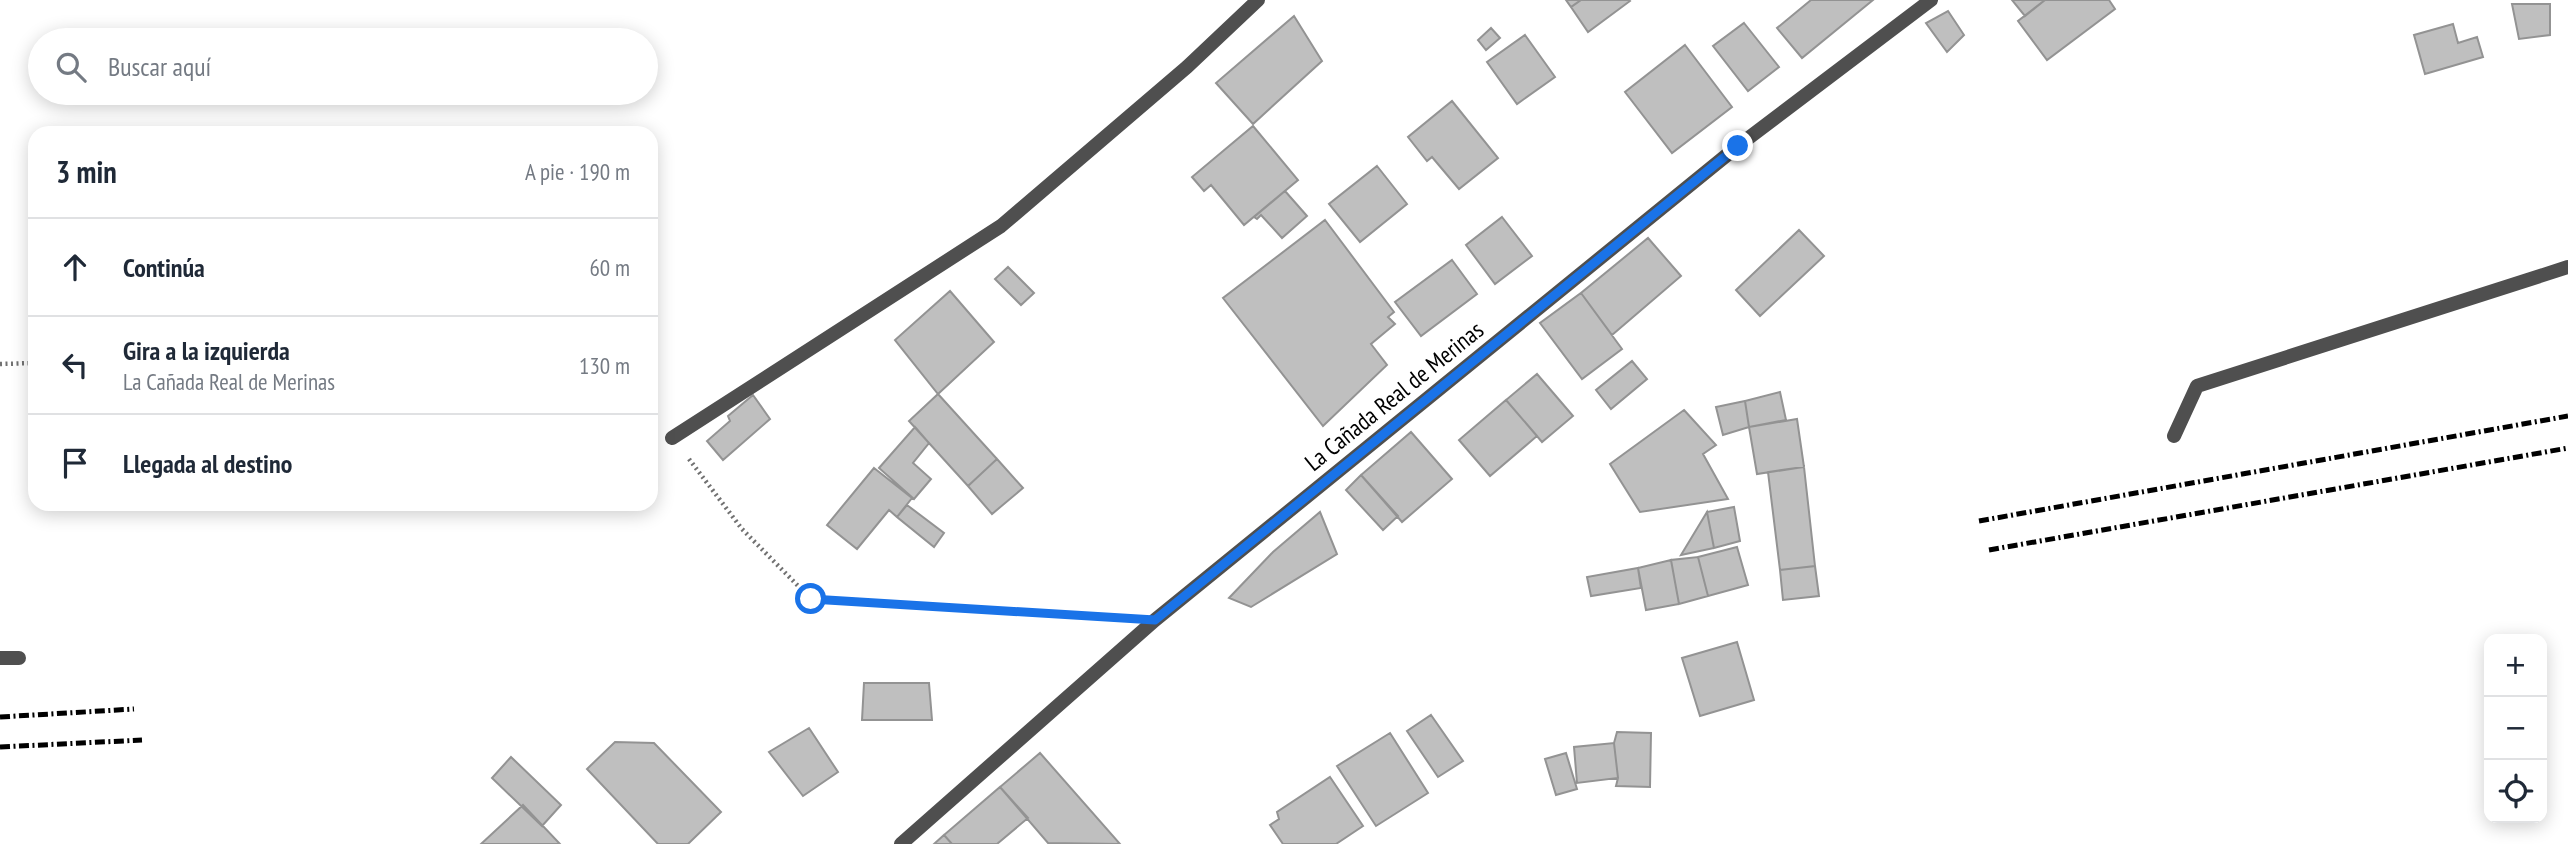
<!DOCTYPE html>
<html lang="es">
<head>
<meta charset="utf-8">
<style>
	body { margin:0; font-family:"PT Sans Narrow",sans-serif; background:#f2f2f3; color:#1f2937 }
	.controls { position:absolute; right:21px; bottom:21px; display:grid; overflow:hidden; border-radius:14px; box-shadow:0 4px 18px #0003 }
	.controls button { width:63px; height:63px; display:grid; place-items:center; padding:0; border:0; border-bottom:2px solid #e0e1e3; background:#fff; color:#1f2937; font:35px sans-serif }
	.stop { position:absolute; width:21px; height:21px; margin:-16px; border:5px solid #1a73e8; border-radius:50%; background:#fff }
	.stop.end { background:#1a73e8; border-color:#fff; box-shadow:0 2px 7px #0008 }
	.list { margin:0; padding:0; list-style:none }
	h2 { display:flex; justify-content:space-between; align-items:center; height:91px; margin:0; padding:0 28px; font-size:30px }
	h2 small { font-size:23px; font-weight:400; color:#747a83 }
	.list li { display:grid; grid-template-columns:46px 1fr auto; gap:21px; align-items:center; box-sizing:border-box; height:98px; padding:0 28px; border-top:2px solid #e0e1e3 }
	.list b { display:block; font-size:26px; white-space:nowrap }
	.list p { margin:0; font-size:23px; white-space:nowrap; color:#747a83 }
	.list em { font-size:23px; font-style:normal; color:#747a83 }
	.icon { flex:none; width:38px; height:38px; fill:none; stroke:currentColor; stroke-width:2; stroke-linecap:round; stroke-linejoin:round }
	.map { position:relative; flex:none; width:2568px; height:844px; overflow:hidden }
	.search { position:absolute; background:#fff; box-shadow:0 4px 18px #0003; left:28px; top:28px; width:630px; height:77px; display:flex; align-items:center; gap:18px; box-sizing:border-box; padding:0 24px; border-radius:38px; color:#747a83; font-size:26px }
	.panel { position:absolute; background:#fff; box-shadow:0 4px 18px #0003; left:28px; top:126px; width:630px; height:385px; border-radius:21px }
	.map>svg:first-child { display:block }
	.building { fill:#bfbfbf; stroke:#939393; stroke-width:2 }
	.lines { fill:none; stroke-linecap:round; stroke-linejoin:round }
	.path { stroke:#717171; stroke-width:4.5; stroke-dasharray:2 3.5; stroke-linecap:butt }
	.service { stroke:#4f4f4f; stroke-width:14 }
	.minor { stroke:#4f4f4f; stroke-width:14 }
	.rail { stroke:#000; stroke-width:5; stroke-dasharray:10 3.5 2 3.5; stroke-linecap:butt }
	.route { stroke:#1a73e8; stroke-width:9 }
	.labels { text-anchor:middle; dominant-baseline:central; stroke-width:5; stroke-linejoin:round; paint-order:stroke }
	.street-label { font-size:24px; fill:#000; stroke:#fff }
</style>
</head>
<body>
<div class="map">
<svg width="2568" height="844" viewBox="0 0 2568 844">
	<rect width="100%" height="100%" fill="#fff"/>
	<!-- building -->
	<path class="building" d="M1566,0H1581L1571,7Z
		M1581,0H1629L1630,1L1588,32L1571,7Z
		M1811,0H1873L1802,58L1777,28Z
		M2012,0H2045L2025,16Z
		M2045,0H2109L2115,9L2047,60L2018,21Z
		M2512,4H2550V35L2519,39Z
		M1948,11L1964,35L1947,52L1926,23Z
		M1294,16L1322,61L1253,124L1216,83Z
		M1744,23L1779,67L1748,91L1713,46Z
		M2453,24L2458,43L2477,37L2483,57L2425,74L2414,35Z
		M1491,28L1500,38L1486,50L1478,40Z
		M1525,35L1555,77L1517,104L1487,62Z
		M1685,45L1732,107L1672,153L1625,92Z
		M1452,101L1498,158L1459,189L1432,157L1427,161L1408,137Z
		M1253,126L1298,180L1244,225L1211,185L1204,191L1192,177Z
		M1377,166L1407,204L1360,242L1329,204Z
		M1285,191L1307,216L1282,238L1261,215L1257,219L1254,217Z
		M1502,217L1532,256L1495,284L1466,245Z
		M1325,220L1394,312L1388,317L1395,324L1371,344L1387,365L1323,426L1223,298Z
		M1799,230L1824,256L1760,316L1736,290Z
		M1648,238L1681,276L1612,335L1581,293Z
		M1452,260L1477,294L1421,336L1395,302Z
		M1008,267L1034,293L1021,305L995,279Z
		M950,291L994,342L938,394L895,340Z
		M1581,293L1622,349L1582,379L1540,323Z
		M1632,361L1647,379L1611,409L1596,390Z
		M1537,374L1573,416L1542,442L1506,400Z
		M1780,392L1786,420L1749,427L1745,401Z
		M938,394L997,459L968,486L909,421Z
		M753,395L770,419L723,460L707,441L730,421L728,416Z
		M1506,400L1537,436L1490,476L1459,440Z
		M1745,401L1749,427L1723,435L1716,407Z
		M1684,410L1716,445L1703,454L1728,499L1640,512L1610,464Z
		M1797,419L1804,467L1757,474L1749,427Z
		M915,427L929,443L913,463L931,479L914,499L879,468Z
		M1411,432L1452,479L1402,522L1361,475Z
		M997,459L1023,488L992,514L968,486Z
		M1804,467L1815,566L1780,570L1768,472Z
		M874,468L912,498L897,517L889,510L857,549L827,525Z
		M1361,475L1398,516L1383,530L1346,490Z
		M907,505L944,533L934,547L897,517Z
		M1734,507L1740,541L1714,548L1707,512Z
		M1320,512L1337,554L1251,607L1229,598L1273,552Z
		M1707,512L1714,548L1681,555Z
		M1737,547L1748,585L1708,596L1698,557Z
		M1698,557L1708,596L1679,604L1671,560Z
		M1671,560L1679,604L1646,610L1638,568Z
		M1815,566L1819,596L1783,600L1780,570Z
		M1638,568L1641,588L1591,596L1587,577Z
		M1737,642L1754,700L1700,716L1682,658Z
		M864,683H929L932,720H862Z
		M1431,715L1463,761L1438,777L1407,731Z
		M809,728L838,772L803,796L769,752Z
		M1617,732L1651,733L1650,787L1616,786L1618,778L1614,743Z
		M1390,733L1428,793L1376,826L1337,766Z
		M615,742L654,743L721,812L688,844H658L587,769Z
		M1614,743L1618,778L1577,783L1574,747Z
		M1040,753L1120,844L1048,843L1000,787Z
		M1566,753L1577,789L1556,795L1545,759Z
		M511,757L561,805L542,826L492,778Z
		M1330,777L1363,826L1336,844H1283L1270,825L1279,819L1277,812Z
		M1000,787L1028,818L997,844H952L944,835Z
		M523,805L560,844H481Z
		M944,835L952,844H934Z"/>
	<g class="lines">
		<!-- path -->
		<path class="path" d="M0,364L35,363
			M689,459L742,529L811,599L1116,617"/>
		<!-- service -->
		<path class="service" d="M2174,436L2197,386L2568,267
			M672,438L1001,226L1187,67L1258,0
			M0,658H19"/>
		<!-- minor -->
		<path class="minor" d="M901,844L1155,620L1738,146L1931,0"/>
		<!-- rail -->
		<path class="rail" d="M1979,521L2568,416
			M1989,550L2568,448
			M0,717L134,709
			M0,747L142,740"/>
	</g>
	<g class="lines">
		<!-- route -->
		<path class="route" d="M811,599L1155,620L1738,146"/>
	</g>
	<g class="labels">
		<!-- street labels -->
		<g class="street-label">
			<text transform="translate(1394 396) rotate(-39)">La Cañada Real de Merinas</text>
		</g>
	</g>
</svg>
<div class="controls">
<button>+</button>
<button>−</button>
<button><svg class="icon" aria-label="locate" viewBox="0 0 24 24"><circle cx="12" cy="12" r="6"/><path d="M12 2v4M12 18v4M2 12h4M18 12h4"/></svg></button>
</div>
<div class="stop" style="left:811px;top:599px"></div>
<div class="stop end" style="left:1738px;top:146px"></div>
<div class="search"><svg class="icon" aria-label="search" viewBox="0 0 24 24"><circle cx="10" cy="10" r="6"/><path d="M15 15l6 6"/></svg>Buscar aquí</div>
<section class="panel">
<h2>3 min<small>A pie · 190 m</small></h2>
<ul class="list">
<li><svg class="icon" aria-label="ahead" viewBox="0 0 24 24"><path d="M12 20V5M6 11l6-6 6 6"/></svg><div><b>Continúa</b></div><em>60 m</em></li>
<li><svg class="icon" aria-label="left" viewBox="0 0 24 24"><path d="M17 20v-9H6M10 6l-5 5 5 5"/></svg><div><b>Gira a la izquierda</b><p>La Cañada Real de Merinas</p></div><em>130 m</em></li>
<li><svg class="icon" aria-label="arrive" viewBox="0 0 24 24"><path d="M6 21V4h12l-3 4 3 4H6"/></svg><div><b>Llegada al destino</b></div></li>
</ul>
</section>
</div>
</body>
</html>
